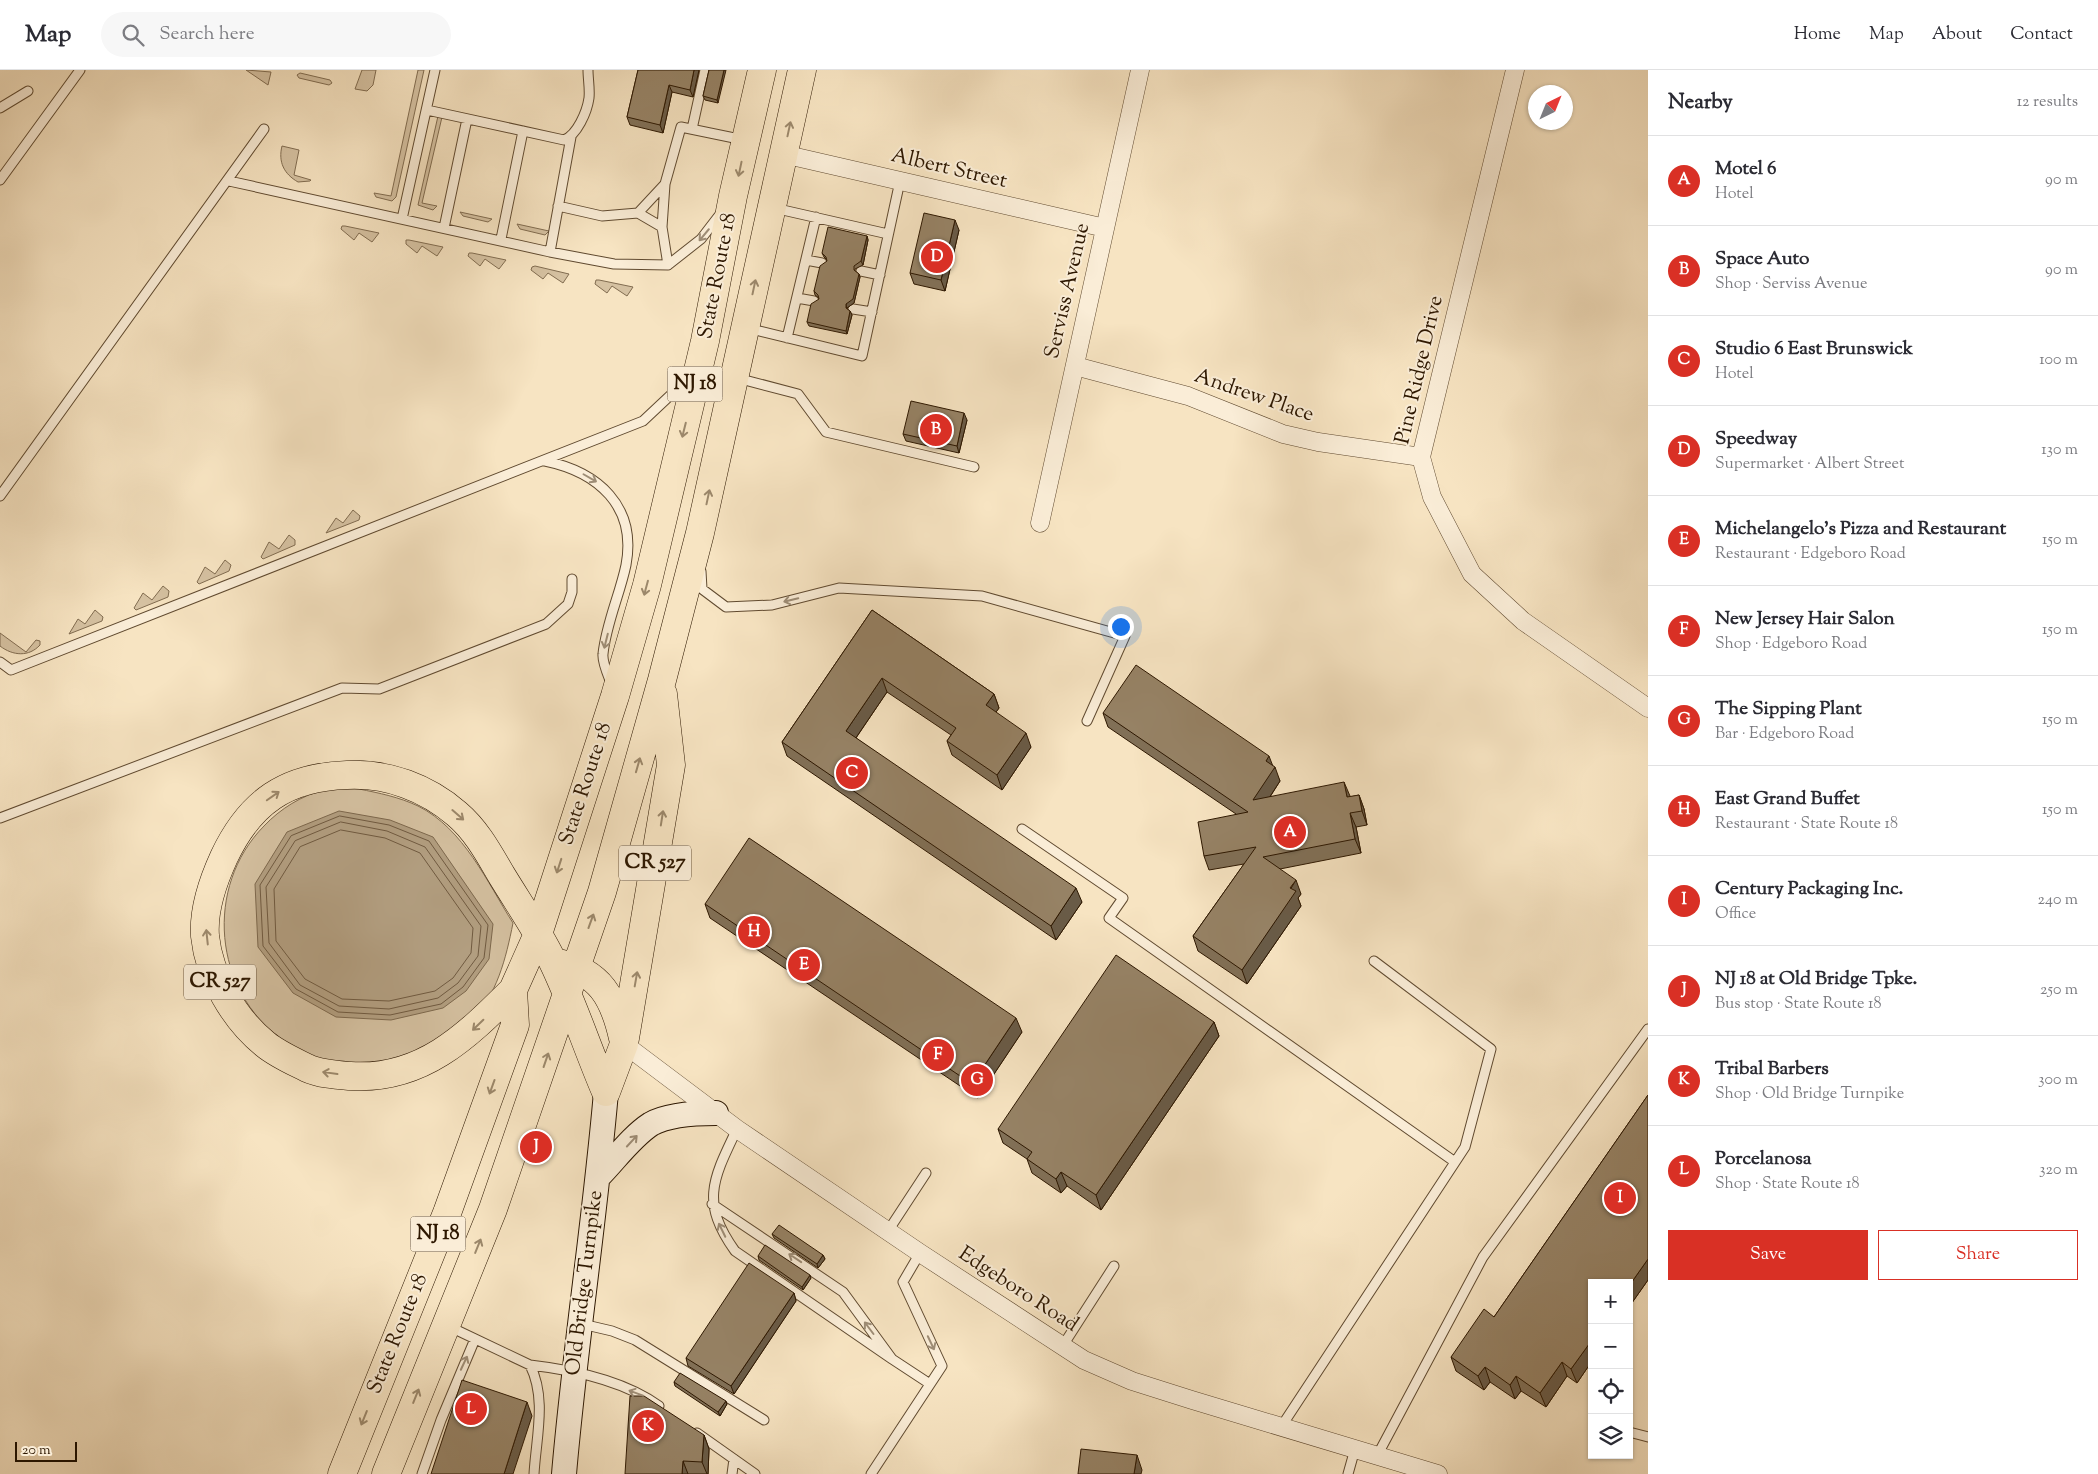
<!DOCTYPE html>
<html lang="en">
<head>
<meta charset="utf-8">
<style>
	body { margin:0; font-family:"Sorts Mill Goudy",serif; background:#f7f7f7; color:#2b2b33 }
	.controls { position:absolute; right:15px; bottom:15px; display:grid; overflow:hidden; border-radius:0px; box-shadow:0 1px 4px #0004 }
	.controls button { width:45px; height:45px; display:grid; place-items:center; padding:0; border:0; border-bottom:1px solid #e1e1e2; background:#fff; color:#2b2b33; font:25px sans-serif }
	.compass { position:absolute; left:1528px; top:15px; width:45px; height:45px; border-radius:50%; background:#fff; box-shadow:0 1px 4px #0004; rotate:43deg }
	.scale { position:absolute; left:15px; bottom:12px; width:62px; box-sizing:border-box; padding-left:5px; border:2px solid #2d1700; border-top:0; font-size:14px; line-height:18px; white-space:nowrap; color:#2d1700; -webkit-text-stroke:4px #faedd7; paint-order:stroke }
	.you { position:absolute; left:1120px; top:556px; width:18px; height:18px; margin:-12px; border:4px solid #fff; border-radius:50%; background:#1a73e8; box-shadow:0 0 0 8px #1a73e833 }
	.badge { display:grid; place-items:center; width:32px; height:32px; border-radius:50%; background:#d93025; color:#fff; font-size:16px; font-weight:700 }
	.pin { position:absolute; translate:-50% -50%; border:2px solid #fff; box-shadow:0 1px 5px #0006 }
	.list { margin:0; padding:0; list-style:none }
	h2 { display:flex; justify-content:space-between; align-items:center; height:65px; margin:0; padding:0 20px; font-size:21px }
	h2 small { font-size:16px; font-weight:400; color:#7c7c81 }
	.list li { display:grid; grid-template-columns:32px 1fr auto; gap:15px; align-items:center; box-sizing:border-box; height:90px; padding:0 20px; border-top:1px solid #e1e1e2 }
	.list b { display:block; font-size:19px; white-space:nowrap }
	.list p { margin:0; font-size:16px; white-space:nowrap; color:#7c7c81 }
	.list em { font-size:16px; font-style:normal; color:#7c7c81 }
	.actions { display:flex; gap:10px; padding:15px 20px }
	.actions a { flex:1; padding:11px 0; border:1px solid #d93025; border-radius:0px; text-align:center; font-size:18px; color:#d93025 }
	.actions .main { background:#d93025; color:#fff }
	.icon { flex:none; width:28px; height:28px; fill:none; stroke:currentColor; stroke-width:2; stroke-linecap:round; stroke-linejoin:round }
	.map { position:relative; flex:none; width:1648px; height:1404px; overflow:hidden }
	header { display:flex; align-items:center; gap:30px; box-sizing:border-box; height:70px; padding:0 25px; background:#fff; border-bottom:1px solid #e1e1e2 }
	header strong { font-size:24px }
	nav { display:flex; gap:28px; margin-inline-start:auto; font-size:18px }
	.search { width:350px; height:45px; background:#f7f7f7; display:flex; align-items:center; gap:12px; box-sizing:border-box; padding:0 18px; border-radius:28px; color:#7c7c81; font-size:19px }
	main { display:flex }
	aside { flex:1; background:#fff }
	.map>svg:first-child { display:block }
	.green { fill:#d5c1a1; stroke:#816c50 }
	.water { fill:#b29e80; stroke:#7d684d }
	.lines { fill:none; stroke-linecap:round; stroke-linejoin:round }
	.shore { stroke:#705a40; stroke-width:1 }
	.lane-casing { stroke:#604a30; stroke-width:11 }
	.street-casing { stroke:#604a30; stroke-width:19 }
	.secondary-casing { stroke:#2d1700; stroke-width:26 }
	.highway-casing { stroke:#2d1700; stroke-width:29 }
	.lane { stroke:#faedd7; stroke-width:9 }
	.street { stroke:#faedd7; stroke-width:18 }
	.secondary { stroke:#faedd7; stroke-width:24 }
	.highway { stroke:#f7e4c2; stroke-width:28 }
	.wall { fill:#817057; stroke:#2d1700 }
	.shaded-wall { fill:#695b47; stroke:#2d1700 }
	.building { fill:#968265; stroke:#2d1700 }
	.oneway { stroke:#9c886b }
	.oneway2 { stroke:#9e8d76 }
	.labels { text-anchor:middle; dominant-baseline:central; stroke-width:4; stroke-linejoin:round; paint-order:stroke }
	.shield { fill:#faedd7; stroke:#6a5740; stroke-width:1 }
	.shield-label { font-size:20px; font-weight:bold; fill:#2d1700 }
	.street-label { font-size:21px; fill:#2d1700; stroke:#faedd7 }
</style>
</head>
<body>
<header>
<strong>Map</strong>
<div class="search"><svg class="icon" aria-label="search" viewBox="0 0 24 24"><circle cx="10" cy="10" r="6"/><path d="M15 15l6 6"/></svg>Search here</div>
<nav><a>Home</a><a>Map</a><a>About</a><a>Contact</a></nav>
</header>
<main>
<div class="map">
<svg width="1648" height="1404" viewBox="0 0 1648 1404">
	<rect width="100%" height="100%" fill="#f7e4c2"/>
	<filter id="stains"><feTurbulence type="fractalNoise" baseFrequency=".004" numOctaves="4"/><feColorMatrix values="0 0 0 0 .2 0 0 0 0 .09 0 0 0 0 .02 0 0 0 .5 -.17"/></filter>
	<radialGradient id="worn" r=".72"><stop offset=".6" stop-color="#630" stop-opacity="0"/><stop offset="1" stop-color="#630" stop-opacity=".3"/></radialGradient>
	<!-- green -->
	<path class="green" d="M246,0L271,2L268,15Z
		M362,0H376L373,15L367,21L355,19Z
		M418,0H424L396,127L392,131L376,127L374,123L391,126Z
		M300,3L330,10L332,13L329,15L299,8L297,5Z
		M438,46L442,47L422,133L437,136L433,140L418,135Z
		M282,76L299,80L294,105L311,110L310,111L298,112C284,104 278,92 282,76Z
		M460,142L492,149L488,152L463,146Z
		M517,154L549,161L545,165L520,159Z
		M342,156H345L379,163L372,172L359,163L354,170L341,159Z
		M406,170H409L443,177L437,186L422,176L417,183L406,174Z
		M469,183H472L506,190L499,199L485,189L480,196L468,186Z
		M535,196L569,204L563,213L548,203L543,209L531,200L532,197Z
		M596,210H599L633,217L627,226L612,216L607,223L595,214Z
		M353,440L360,446L359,450L326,463L336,448L343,453Z
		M289,465L295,470V475L263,489L261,487L269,472L279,479Z
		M225,490L231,495L229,501L199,514L197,512L205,497L215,504Z
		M163,516L169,521L168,527L136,540L134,538L143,523L152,530Z
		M95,540L103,547L102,551L69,564L78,549L85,554Z
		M0,563L26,582L36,570L40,571V575C29,587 13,586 0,576Z
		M359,719C379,723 399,727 418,736C464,759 487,812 513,853C506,888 497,926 470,952C460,962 434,971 420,978C409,984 398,992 387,996C376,999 357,994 345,994C322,992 302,983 283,970C213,921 204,817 264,756C280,739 302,725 325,720C336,718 348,719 359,719Z"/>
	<!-- water -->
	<path class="water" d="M339,741L390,750L433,767L493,854L489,889L466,921L443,938L391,950L336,947L293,923L258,877L255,814L287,762Z"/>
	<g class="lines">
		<!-- shore -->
		<path class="shore" d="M340,746L389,755L429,771L488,855L484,888L463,917L441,934L390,945L338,942L296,919L263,876L260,815L291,766Z
			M341,752L387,761L425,777L481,856L478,886L458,913L438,928L389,939L339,936L300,915L269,873L266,817L295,771Z
			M341,760L385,768L420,783L473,858L471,883L453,908L435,921L389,931L342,929L305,909L276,871L274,819L300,777Z"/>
		<defs>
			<path id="lane" d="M0,38L28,21
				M427,40L564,70C577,65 587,42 589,28C590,19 588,9 588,0
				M692,59L705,0
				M0,110L80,0
				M229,111L550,182L614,194L668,195L701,169L721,143
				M558,136L602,146L638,143L665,114
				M774,138L888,164
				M638,143L662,157
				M402,149L435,0
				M444,158L467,49
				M501,169L523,61
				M550,182L571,67
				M806,190L822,193
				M668,195L662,157L665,114L681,57L744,70
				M861,201L880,205
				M797,228L814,231
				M853,239L872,242
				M747,258L862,286L900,111
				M787,268L816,147
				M737,308L798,324L826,362L974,397
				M545,391C598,402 637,436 626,495C620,524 606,554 603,584C602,592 608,605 611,613
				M0,426L264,59
				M701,501L702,519L726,537L772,535L839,518L982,526L1125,566L1087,651
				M0,592L11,600L643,351L676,320L687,301
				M0,748L342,618L379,619L546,554L568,534L572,522V509
				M1022,759L1123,828L1109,848L1455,1092
				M737,1059C713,1109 700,1132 735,1181L892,1289
				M712,1134L843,1222L892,1289L930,1314
				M888,1161L926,1103
				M582,1254L612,1261L635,1270L764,1350
				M448,1256L530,1295C547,1329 536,1368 534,1404
				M1062,1277L1114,1196
				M530,1295C574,1300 623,1310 659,1336
				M1281,1357L1465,1077L1491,979L1374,891
				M1629,1362L1648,1367
				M697,1363L755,1404
				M1377,1386L1483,1187L1648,959
				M422,1404L441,1350L475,1269
				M732,1404L734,1389
				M871,1404L942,1296L903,1212L920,1183
				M1348,1404L1355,1379"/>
			<path id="street" d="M1515,0L1421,387L1432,427L1472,504L1523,551L1648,638
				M783,84L1105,158
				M1075,296L1188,326L1283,364L1318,372L1421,387
				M1040,453L1140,0
				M624,974L737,1059L920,1183L1084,1290L1132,1311L1192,1330L1438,1404"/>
			<path id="secondary" d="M599,1106C615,1090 631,1067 651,1054C669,1044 696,1043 716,1043
				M564,1404C575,1276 595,1150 606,1022"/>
			<path id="highway" d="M558,893C600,902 614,928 623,968
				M513,920C466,967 421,1011 350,1006C336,1005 320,1004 307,998C293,991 277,984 265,974C234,949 209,906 205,866C203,839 213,811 224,787C250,732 286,707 347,705C388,703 427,718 457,744C477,761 489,784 502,806C519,834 538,861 552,890C573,933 587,978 606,1022
				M606,1022L624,974L671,695L663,624
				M342,1404L447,1143L515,955L513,920L538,864L615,626L647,515L705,271L733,126L762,0
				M386,1404L493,1139L602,822L662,610L700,463L802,0"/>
		</defs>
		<!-- lane casing -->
		<use href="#lane" class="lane-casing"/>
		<!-- street casing -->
		<use href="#street" class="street-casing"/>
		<!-- secondary casing -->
		<use href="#secondary" class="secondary-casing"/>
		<!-- highway casing -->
		<use href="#highway" class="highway-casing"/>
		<!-- lane -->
		<use href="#lane" class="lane"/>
		<!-- street -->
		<use href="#street" class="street"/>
		<!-- secondary -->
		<use href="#secondary" class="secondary"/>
		<!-- highway -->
		<use href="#highway" class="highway"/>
	</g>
	<!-- wall -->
	<path class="wall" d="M638,0H699L693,27L672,22L663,63L630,55L627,47Z
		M709,0L718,33L705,30L703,26Z
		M959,160L945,221L914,214L910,203Z
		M867,166L868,170L863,195L855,199V201L859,204L860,207L854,233L847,238V239L850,241L852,245L847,264L809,256L807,252L819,229V228L815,225L814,221L827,191V190L824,187L822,183Z
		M967,350L959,383L906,371L903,364Z
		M872,540L994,624L999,638L996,642L1031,677L1002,720L952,685L947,671L951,665L887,622L856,668L1082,832L1056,870L787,686L782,672Z
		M1103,643L1272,695L1280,711L1270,727H1350L1359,725L1364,739L1367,755L1356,757L1361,783L1280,799L1301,824L1298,828L1301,836L1247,914L1198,881L1193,866L1244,794L1209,800L1204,786L1236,744L1108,657Z
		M705,834L1022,962L978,1028L710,848Z
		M1214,952L1219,966L1101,1140L1067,1116L1061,1123L1032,1103L1027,1089L1003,1073L998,1059Z
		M1648,1025V1210L1629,1237L1592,1213V1291L1577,1313L1567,1306L1546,1337L1521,1321L1515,1329L1490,1312L1484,1320L1456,1301L1451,1287L1494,1247Z
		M772,1164L823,1185L825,1189L818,1198L774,1168Z
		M758,1186L811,1208L803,1220L759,1190Z
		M794,1223L796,1231L734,1324L688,1296L686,1288Z
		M674,1312L727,1334L720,1346L675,1316Z
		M704,1365L709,1379L708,1404H625Z"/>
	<!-- shaded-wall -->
	<path class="shaded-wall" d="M694,0H699L693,27L690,20Z
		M724,0H726L718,33L717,30Z
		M669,15L672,22L663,63L660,55Z
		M955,150L959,160L945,221L941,210Z
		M867,166L868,170L863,195L861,191Z
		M859,204L860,207L854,233L847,238V242L846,234Z
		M850,241L852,245L847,264L846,261Z
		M964,343L967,350L959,383L957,376Z
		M882,608L887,622L851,675L846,661Z
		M994,624L999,638L991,649L986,635Z
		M1026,663L1031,677L1002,720L997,705Z
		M1269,686L1274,699L1275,697L1280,711L1258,745L1253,730L1266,691Z
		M1344,712L1350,726L1352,742L1347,727Z
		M1359,725L1364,739L1367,755L1362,741Z
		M1350,743L1356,757L1361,783L1355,769Z
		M1296,810L1301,824L1298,828L1301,836L1247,914L1242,900Z
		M1076,818L1082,832L1056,870L1051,856Z
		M1016,948L1022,962L978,1028L972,1014Z
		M1214,952L1219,966L1101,1140L1096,1125Z
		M1061,1102L1067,1116L1061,1123L1056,1109Z
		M823,1185L825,1189L818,1198L817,1194Z
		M1648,1189V1210L1629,1237V1216Z
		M810,1205L811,1208L803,1220L802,1217Z
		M794,1223L796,1231L734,1324L731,1316Z
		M1592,1270V1291L1577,1313L1571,1299Z
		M1562,1292L1567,1306L1546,1337L1540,1323Z
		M1485,1297L1490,1312L1484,1320L1478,1306Z
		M1516,1306L1521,1321L1515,1329L1510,1315Z
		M726,1331L727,1334L720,1346L718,1342Z
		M527,1332L532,1346L513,1404H504Z
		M704,1365L709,1379L708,1404H707L702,1392Z
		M1137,1385L1142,1400L1141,1404H1134Z
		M683,1391L688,1404H682Z"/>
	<!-- building -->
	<path class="building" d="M638,0H694L690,20L669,15L660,55L627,47Z
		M709,0H724L717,30L703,26Z
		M924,143L955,150L941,210L910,203Z
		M828,157L867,166L861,191L854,196V200L859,204L853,229L846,234V238L850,241L846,261L807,252L811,234L819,229L818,225L814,221L820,196L827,191L826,187L822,183Z
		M911,331L964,343L957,376L903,364Z
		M872,540L994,624L986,635L1026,663L997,705L947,671L956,658L882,608L846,661L1076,818L1051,856L782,672Z
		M1136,595L1269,686L1266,691L1275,697L1253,730L1344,712L1347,727L1359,725L1362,741L1350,743L1355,769L1263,787L1296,810L1290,818L1296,821L1242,900L1193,866L1256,777L1204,786L1198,752L1248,742L1103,643Z
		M749,768L1016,948L972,1014L705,834Z
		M1116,885L1214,952L1096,1125L1061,1102L1056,1109L1027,1089L1032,1082L998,1059Z
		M1648,1025V1189L1629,1216V1213H1592V1270L1571,1299L1562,1292L1540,1323L1516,1306L1510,1315L1485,1297L1478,1306L1451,1287L1484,1239L1494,1247Z
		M779,1155L823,1185L817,1194L772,1164Z
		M765,1175L810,1205L802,1217L758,1186Z
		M749,1193L794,1223L731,1316L686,1288Z
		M680,1303L726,1331L718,1342L674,1312Z
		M462,1310L527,1332L504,1404H431Z
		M630,1326H644L704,1365L702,1392L683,1391L682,1404H625Z
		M1081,1379L1137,1385L1134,1404H1078Z"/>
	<!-- one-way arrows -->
	<defs><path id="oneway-shaft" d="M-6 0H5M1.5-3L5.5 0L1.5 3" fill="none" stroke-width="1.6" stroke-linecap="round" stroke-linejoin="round" transform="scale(1.25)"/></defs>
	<g class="oneway">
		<use href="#oneway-shaft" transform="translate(789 59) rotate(-78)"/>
		<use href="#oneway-shaft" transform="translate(740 99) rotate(102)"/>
		<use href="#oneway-shaft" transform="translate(754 217) rotate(-78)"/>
		<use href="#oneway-shaft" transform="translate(684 360) rotate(104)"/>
		<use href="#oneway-shaft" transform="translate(708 427) rotate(-78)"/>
		<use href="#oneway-shaft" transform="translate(646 518) rotate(105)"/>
		<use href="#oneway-shaft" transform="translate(638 695) rotate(-74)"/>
		<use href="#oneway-shaft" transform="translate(273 726) rotate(-35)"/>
		<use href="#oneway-shaft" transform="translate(458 745) rotate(41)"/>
		<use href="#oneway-shaft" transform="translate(662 748) rotate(-81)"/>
		<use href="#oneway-shaft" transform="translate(559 796) rotate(108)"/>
		<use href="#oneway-shaft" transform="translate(591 851) rotate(-70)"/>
		<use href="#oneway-shaft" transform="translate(207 867) rotate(-96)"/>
		<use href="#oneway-shaft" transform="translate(636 909) rotate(-80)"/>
		<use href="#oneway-shaft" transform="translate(478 955) rotate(136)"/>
		<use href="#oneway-shaft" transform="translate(546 990) rotate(-71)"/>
		<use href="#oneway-shaft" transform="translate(330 1003) rotate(-172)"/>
		<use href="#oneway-shaft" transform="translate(492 1017) rotate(110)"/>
		<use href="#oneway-shaft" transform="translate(478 1176) rotate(-68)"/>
		<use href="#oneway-shaft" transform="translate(416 1326) rotate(-68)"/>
		<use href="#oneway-shaft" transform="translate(364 1348) rotate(112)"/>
	</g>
	<g class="oneway2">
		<use href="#oneway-shaft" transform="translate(704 165) rotate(130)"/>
		<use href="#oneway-shaft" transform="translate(590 408) rotate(30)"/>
		<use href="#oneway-shaft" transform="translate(791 530) rotate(166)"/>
		<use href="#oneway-shaft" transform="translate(606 571) rotate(104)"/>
		<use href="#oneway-shaft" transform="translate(632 1071) rotate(-47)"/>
		<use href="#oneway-shaft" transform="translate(722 1160) rotate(-116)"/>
		<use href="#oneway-shaft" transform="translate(795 1188) rotate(-146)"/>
		<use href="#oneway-shaft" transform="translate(869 1258) rotate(-127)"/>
		<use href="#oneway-shaft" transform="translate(931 1273) rotate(65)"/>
		<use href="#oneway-shaft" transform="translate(464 1293) rotate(-65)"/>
		<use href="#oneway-shaft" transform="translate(636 1323) rotate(-160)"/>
	</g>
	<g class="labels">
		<!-- shield labels -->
		<g class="shield">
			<rect x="667.5" y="296.5" width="55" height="35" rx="4"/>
			<rect x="619" y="775.5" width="72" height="35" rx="4"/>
			<rect x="184" y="894.5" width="72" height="35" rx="4"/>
			<rect x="410.5" y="1146.5" width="55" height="35" rx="4"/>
		</g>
		<g class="shield-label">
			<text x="695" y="314">NJ 18</text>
			<text x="655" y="793">CR 527</text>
			<text x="220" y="912">CR 527</text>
			<text x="438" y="1164">NJ 18</text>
		</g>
		<!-- street labels -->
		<g class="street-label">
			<text transform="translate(949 99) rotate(13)">Albert Street</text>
			<text transform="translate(718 206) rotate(-79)">State Route 18</text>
			<text transform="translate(1068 221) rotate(-77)">Serviss Avenue</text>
			<text transform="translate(1420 300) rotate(-77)">Pine Ridge Drive</text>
			<text transform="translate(1254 326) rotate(19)">Andrew Place</text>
			<text transform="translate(586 714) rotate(-72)">State Route 18</text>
			<text transform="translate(585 1213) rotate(-83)">Old Bridge Turnpike</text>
			<text transform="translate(1018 1220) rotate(33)">Edgeboro Road</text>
			<text transform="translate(398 1264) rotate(-68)">State Route 18</text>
		</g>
	</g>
	<rect width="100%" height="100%" filter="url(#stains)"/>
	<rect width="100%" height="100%" fill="url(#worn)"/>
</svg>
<div class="controls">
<button>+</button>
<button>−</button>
<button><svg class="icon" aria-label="locate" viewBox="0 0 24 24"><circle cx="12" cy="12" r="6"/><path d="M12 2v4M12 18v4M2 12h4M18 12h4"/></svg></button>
<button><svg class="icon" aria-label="layers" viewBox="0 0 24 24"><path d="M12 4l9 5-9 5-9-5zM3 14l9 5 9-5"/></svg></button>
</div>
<svg class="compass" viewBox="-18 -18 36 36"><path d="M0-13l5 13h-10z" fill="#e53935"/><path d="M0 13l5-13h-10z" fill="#7c7c81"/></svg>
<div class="scale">20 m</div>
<div class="you"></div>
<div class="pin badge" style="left:1290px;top:762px">A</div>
<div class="pin badge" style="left:936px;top:360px">B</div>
<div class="pin badge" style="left:852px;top:703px">C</div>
<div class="pin badge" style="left:937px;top:187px">D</div>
<div class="pin badge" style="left:804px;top:895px">E</div>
<div class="pin badge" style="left:938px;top:985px">F</div>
<div class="pin badge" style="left:977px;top:1010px">G</div>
<div class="pin badge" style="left:754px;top:862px">H</div>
<div class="pin badge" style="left:1620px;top:1128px">I</div>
<div class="pin badge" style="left:536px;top:1077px">J</div>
<div class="pin badge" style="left:648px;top:1356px">K</div>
<div class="pin badge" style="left:471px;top:1339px">L</div>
</div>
<aside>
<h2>Nearby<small>12 results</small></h2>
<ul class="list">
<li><span class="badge">A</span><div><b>Motel 6</b><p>Hotel</p></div><em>90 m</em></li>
<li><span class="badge">B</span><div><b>Space Auto</b><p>Shop · Serviss Avenue</p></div><em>90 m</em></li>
<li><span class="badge">C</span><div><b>Studio 6 East Brunswick</b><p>Hotel</p></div><em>100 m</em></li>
<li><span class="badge">D</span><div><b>Speedway</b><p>Supermarket · Albert Street</p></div><em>130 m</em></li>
<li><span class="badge">E</span><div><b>Michelangelo's Pizza and Restaurant</b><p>Restaurant · Edgeboro Road</p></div><em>150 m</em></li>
<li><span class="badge">F</span><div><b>New Jersey Hair Salon</b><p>Shop · Edgeboro Road</p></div><em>150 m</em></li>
<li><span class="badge">G</span><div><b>The Sipping Plant</b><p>Bar · Edgeboro Road</p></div><em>150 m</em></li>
<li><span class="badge">H</span><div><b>East Grand Buffet</b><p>Restaurant · State Route 18</p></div><em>150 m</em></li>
<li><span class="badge">I</span><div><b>Century Packaging Inc.</b><p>Office</p></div><em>240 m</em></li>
<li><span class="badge">J</span><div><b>NJ 18 at Old Bridge Tpke.</b><p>Bus stop · State Route 18</p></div><em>250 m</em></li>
<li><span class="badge">K</span><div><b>Tribal Barbers</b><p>Shop · Old Bridge Turnpike</p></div><em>300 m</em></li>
<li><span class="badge">L</span><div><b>Porcelanosa</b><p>Shop · State Route 18</p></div><em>320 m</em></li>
</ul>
<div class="actions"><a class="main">Save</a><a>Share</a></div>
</aside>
</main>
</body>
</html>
